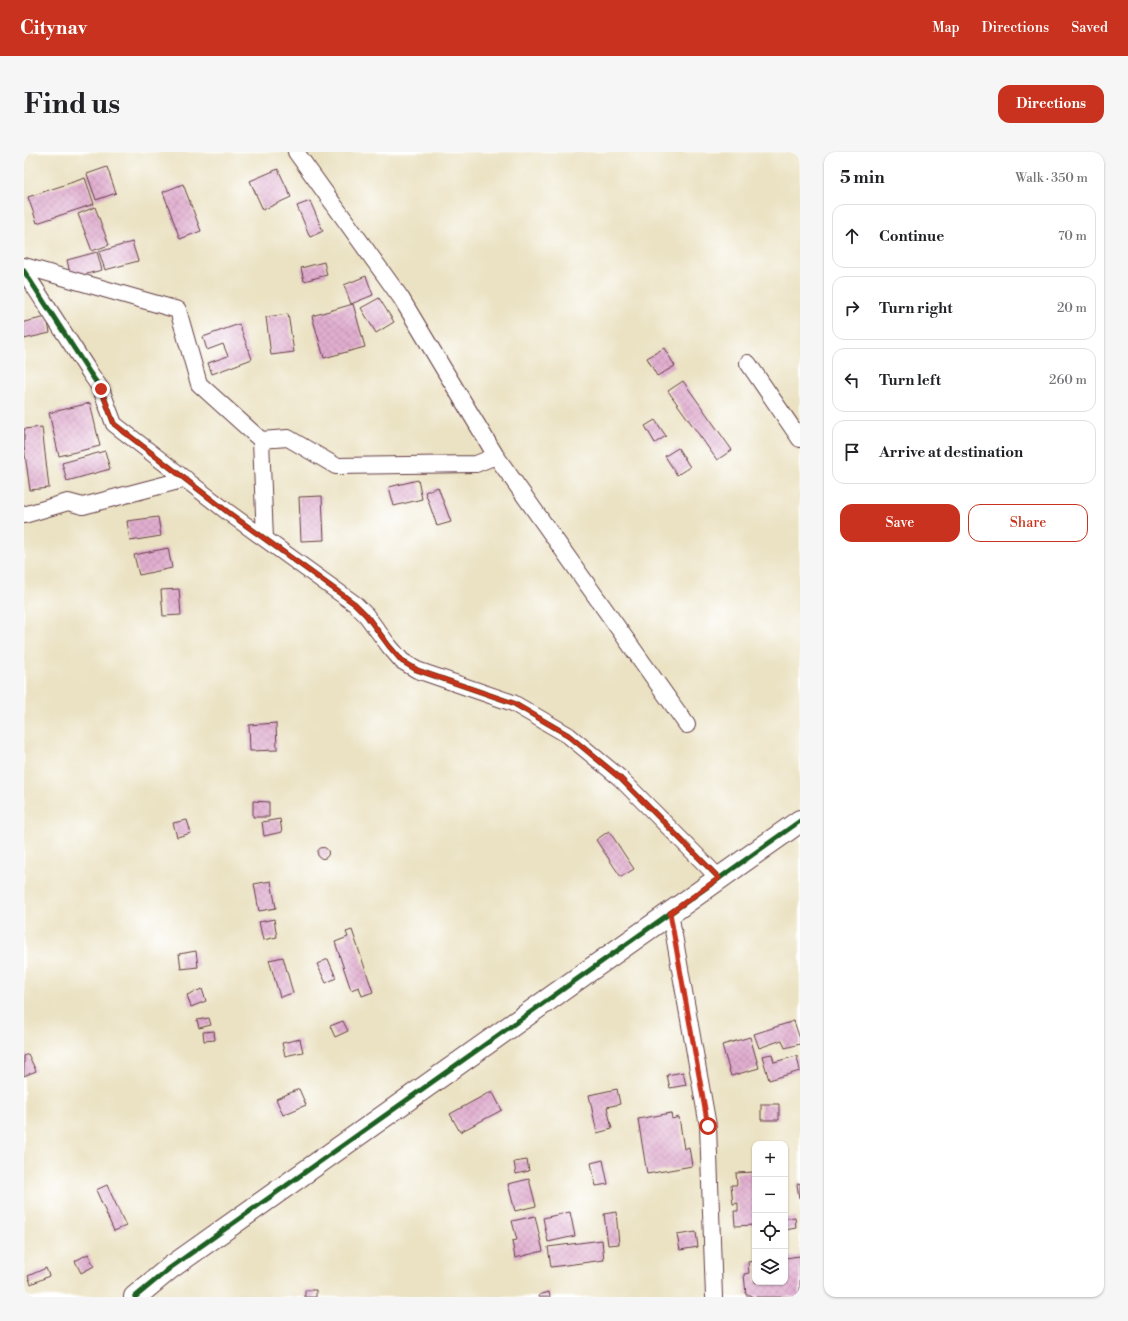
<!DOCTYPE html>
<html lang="en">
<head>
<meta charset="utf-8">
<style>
	body { margin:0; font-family:"Libre Bodoni",serif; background:#f6f6f6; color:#202124 }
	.controls { position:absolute; right:12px; bottom:12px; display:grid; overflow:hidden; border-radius:8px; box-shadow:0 1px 3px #0004 }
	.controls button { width:36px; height:36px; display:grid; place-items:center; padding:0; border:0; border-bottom:1px solid #e0e0e0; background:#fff; color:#202124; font:20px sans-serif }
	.stop { position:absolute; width:12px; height:12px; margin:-9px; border:3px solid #c8321e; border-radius:50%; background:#fff }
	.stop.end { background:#c8321e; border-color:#fff; box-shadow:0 1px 4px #0008 }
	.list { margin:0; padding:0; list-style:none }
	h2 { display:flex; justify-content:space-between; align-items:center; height:52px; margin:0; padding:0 16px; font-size:17px }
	h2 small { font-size:13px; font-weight:400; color:#757577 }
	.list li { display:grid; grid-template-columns:26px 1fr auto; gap:12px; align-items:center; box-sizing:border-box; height:64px; margin:0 8px 8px; padding:0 8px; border:1px solid #e0e0e0; border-radius:12px }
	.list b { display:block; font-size:15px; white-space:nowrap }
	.list em { font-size:13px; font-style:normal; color:#757577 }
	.actions { display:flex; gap:8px; padding:12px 16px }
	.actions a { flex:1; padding:9px 0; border:1px solid #c8321e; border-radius:12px; text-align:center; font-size:14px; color:#c8321e }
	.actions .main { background:#c8321e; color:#fff }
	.icon { flex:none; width:22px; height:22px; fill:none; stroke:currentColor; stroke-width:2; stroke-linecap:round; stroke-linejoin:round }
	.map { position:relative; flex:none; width:776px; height:1145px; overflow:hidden; border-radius:12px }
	header { display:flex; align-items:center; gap:24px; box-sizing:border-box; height:56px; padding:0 20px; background:#c8321e; color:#fff }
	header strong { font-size:19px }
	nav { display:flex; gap:22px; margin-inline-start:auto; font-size:14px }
	.intro { display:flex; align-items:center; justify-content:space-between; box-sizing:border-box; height:96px; padding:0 24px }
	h1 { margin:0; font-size:28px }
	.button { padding:10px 18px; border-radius:12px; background:#c8321e; color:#fff; font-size:14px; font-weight:700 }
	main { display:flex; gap:24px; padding:0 24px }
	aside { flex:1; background:#fff; border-radius:12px; box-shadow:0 1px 3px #0004 }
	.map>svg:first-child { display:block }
	.building { fill:url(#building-cross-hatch) }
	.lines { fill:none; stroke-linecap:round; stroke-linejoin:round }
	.street-casing { stroke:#623c42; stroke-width:18 }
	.secondary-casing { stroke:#623c42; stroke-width:24 }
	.street { stroke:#fff; stroke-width:16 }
	.secondary { stroke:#fff; stroke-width:22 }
	.cycleway-casing { stroke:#fff; stroke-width:8 }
	.cycleway { stroke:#1b5e20; stroke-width:5 }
	.route { stroke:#c8321e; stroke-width:5 }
</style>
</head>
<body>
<header>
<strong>Citynav</strong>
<nav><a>Map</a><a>Directions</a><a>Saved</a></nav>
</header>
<div class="intro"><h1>Find us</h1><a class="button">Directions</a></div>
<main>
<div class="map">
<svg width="776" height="1145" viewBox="0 0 776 1145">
	<defs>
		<pattern id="building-cross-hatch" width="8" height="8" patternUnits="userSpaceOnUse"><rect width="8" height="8" fill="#e0adcf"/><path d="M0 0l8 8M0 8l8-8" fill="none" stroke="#c294b2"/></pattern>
	</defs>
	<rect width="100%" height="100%" fill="#fff"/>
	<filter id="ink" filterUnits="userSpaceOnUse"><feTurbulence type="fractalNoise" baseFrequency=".025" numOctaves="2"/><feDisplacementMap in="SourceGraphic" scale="8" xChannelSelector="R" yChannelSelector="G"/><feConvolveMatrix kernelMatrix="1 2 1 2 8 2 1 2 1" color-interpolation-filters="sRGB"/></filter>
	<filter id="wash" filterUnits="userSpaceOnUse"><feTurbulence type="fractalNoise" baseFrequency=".012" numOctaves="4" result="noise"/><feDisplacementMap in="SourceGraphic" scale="16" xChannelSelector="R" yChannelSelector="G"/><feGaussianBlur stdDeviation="0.9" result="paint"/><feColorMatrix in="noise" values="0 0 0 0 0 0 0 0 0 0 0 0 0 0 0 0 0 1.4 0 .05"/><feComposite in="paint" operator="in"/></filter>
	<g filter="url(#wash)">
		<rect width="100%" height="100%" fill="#ebe2c3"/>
		<g id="blocks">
			<!-- building -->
			<path class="building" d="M83,15L92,41L72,48L63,22Z
				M254,17L267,45L239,58L226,29Z
				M61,26L70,52L13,71L4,45Z
				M159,32L177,79L156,87L139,40Z
				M286,49L299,79L286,85L273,54Z
				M71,55L85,93L68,99L54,62Z
				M108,90L114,109L81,118L75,100Z
				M73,100L78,118L47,126L43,108Z
				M300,110L303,123L280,129L277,116Z
				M342,124L349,143L327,152L320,133Z
				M355,146L370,170L352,181L337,156Z
				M329,152L341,195L300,206L288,164Z
				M264,162L270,200L247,203L242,165Z
				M23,165L26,181L0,187V170Z
				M215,172L228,207L188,222L184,211L204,204L199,192L183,198L179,185Z
				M640,196L651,214L633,224L623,206Z
				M659,229L708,298L693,308L644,239Z
				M66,251L76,294L35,304L25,261Z
				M631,268L642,284L631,291L621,274Z
				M18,275L25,336L6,338L0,295V277Z
				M654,296L666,315L653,323L641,304Z
				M81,299L86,317L43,329L38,311Z
				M394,328L398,347L370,354L365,335Z
				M414,335L427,370L413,374L401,340Z
				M298,344L300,388L277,389L275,345Z
				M134,365L137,384L106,389L103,369Z
				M144,396L148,416L115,423L110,403Z
				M155,437L157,463L139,464L137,438Z
				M252,571L253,598L226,599L225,573Z
				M229,649L245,650V665H229Z
				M256,667L258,680L240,684L238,670Z
				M163,668L167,681L153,685L149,671Z
				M585,679L610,717L597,725L572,688Z
				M293.5 701a5.5 5.5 0 1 1 11 0a5.5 5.5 0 1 1-11 0Z
				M247,729L252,756L235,759L230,732Z
				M250,767L253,785L239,788L235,770Z
				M328,778L349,840L338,844L335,835L327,838L311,790L324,785L322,780Z
				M172,799L174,815L157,817L155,802Z
				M259,805L269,841L256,845L245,808Z
				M304,807L312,826L302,831L293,812Z
				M178,837L182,849L167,855L163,843Z
				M185,866L187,873L175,876L173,868Z
				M319,869L324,879L311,885L306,874Z
				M770,869L776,887V892L761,896L758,888L735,896L730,882Z
				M190,879L191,888L180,889L179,880Z
				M726,885L735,916L707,924L698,893Z
				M276,887L279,900L261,904L258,891Z
				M4,902L12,919L0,924V904Z
				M748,902L750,910L773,904L776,919L745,928L738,904Z
				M659,920L662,933L646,936L643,923Z
				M275,937L282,953L259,963L252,947Z
				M593,937L596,952L583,955L588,977L573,981L565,943Z
				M468,939L478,958L436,980L426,962Z
				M737,952H755V968H737Z
				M647,961L648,967L655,965L660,997L665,995L668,1014L623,1022L614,967Z
				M503,1008L505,1019L492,1022L490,1010Z
				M579,1008L584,1032L572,1034L567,1011Z
				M731,1020V1073L711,1074L710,1059H714V1051L709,1052L707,1033H713L712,1021Z
				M505,1027L512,1054L491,1059L484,1032Z
				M776,1031V1046H775L773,1032Z
				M83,1033L102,1074L90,1079L72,1038Z
				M546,1060L551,1084L524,1090L519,1066Z
				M592,1060L595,1092L584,1093L580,1062Z
				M511,1064L519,1099L491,1106L488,1089L493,1088L488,1069Z
				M771,1065L772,1076L761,1078V1066Z
				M672,1080L674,1095L656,1098L653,1083Z
				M578,1088L580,1108L527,1115L524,1095Z
				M64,1102L70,1114L57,1121L51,1109Z
				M776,1104V1145H727V1143H722L720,1122L725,1121L724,1110L731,1109V1130H761V1106Z
				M22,1116L25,1124L7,1132L4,1124Z
				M281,1138H292V1145H281Z
				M525,1140L526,1145H515V1143Z"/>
		</g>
	</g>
	<g filter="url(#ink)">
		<use href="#blocks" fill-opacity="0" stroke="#623c42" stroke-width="1"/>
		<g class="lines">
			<defs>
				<path id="street" d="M272,0L377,146L472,304L663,573
					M0,114L154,158L175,232L237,288L241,387
					M0,119L66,221L77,237L90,272L205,361L331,452L342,463L365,494L378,509L393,518L489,551L544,583L596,626L695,726
					M724,211L776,287
					M237,288L264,286L312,314L452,312L472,304
					M0,363L44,350L59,354L162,327
					M646,761L684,974L690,1145"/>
				<path id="secondary" d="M111,1145L146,1116L776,669"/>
			</defs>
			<!-- street casing -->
			<use href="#street" class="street-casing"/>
			<!-- secondary casing -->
			<use href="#secondary" class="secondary-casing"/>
			<!-- street -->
			<use href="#street" class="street"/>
			<!-- secondary -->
			<use href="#secondary" class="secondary"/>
			<defs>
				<path id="cycleway" d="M0,119L66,221L77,237L90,272L205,361L331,452L342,463L365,494L378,509L393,518L489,551L544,583L596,626L695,726
					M111,1145L146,1116L776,669"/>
			</defs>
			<!-- cycleway casing -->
			<use href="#cycleway" class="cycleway-casing"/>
			<!-- cycleway -->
			<use href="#cycleway" class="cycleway"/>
		</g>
	</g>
	<g class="lines" filter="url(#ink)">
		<!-- route -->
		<path class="route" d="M77,237L90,272L205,361L331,452L342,463L365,494L378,509L393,518L489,551L544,583L596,626L695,726L646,761L684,974"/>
	</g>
</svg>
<div class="controls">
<button>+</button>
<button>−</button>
<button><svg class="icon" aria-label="locate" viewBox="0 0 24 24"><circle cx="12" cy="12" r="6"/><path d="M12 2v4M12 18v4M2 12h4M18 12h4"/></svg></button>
<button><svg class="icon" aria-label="layers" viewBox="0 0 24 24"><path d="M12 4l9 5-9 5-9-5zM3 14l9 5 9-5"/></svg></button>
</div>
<div class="stop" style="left:684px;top:974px"></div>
<div class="stop end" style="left:77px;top:237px"></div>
</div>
<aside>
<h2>5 min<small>Walk · 350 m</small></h2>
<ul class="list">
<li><svg class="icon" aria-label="ahead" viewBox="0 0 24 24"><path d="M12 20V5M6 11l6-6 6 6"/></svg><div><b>Continue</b></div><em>70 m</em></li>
<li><svg class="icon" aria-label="right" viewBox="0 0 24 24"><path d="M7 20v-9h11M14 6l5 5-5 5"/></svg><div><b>Turn right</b></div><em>20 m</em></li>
<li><svg class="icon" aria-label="left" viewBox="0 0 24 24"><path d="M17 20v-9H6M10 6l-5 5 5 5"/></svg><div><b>Turn left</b></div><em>260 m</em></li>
<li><svg class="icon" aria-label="arrive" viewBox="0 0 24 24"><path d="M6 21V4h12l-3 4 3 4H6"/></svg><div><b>Arrive at destination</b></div></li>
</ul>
<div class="actions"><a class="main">Save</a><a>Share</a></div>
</aside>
</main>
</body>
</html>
